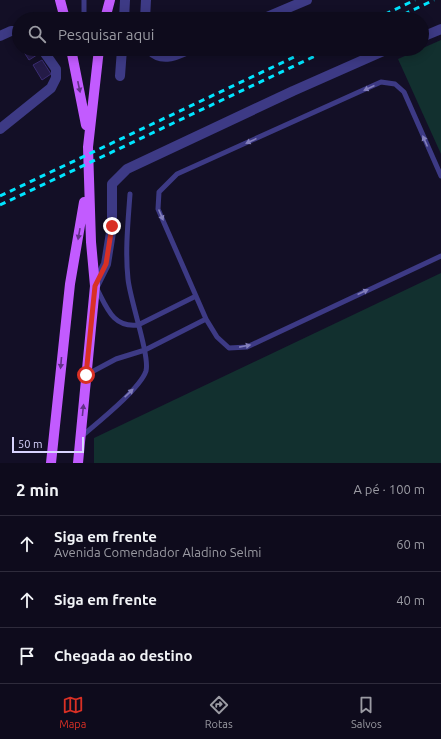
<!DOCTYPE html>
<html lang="pt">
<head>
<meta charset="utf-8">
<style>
	body { margin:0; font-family:Ubuntu,sans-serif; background:#1c1929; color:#f1f3f6 }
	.scale { position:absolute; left:12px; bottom:10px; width:72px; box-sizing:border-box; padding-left:4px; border:2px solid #d9d4ff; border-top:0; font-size:11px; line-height:14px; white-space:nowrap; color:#d9d4ff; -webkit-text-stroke:3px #130f26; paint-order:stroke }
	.stop { position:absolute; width:12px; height:12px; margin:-9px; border:3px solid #d93025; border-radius:50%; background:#fff }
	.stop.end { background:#d93025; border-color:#fff; box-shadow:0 1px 4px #0008 }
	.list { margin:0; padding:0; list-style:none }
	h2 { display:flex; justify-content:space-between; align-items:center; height:52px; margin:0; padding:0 16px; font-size:17px }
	h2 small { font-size:13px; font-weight:400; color:#9b9ba3 }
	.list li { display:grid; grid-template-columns:26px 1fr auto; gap:12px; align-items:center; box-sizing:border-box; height:56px; padding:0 16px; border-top:1px solid #2e2b3b }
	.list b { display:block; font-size:15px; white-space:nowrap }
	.list p { margin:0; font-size:13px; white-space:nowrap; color:#9b9ba3 }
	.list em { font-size:13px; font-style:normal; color:#9b9ba3 }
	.icon { flex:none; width:22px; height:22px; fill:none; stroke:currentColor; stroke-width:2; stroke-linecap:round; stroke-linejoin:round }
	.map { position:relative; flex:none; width:441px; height:463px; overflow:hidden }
	.search { position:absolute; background:#0e0b1c; box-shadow:0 2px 10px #0003; left:12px; right:12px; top:12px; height:44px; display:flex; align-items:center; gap:10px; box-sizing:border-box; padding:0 14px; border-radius:22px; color:#9b9ba3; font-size:15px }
	.sheet { height:220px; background:#0e0b1c }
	nav { display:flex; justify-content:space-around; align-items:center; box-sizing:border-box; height:56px; border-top:1px solid #2e2b3b; background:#0e0b1c; font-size:11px; color:#9b9ba3 }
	nav a { display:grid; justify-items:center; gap:2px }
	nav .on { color:#d93025 }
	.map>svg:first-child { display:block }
	.green { fill:#12302f }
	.building { fill:#241b47; stroke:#3b2d73 }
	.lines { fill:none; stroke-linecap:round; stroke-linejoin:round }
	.lane { stroke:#3d3a85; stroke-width:5 }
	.street { stroke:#3d3a85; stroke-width:10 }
	.primary { stroke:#c25bff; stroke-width:10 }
	.rail { stroke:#00e5ff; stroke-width:3; stroke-dasharray:6 5; stroke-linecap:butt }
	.oneway { fill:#623188 }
	.oneway2 { fill:#837fbc }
	.route { stroke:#d93025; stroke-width:5 }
</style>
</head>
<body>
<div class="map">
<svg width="441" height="463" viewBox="0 0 441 463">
	<rect width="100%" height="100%" fill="#130f26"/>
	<!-- green -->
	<path class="green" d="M441,40V154L398,59Z
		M441,273V463H94V438Z"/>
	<!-- building -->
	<path class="building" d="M22,49H37L40,53L29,60Z
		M42,60L51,74L42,80L33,65Z"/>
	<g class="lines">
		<!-- lane -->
		<path class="lane" d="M84,0V19
			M441,176L404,92L395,84L381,82L177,174L159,192L158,209L206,319L217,337L229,348L247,347L441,256
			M97,289C107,308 113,328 138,325L196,296
			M86,375L116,359L145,350L206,319
			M82,436C97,423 140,389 146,371C150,356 130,300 128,279C125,251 128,222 130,194"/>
		<!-- street -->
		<path class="street" d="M124,19L125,0
			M145,19L146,0
			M262,19L307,0
			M0,36L11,31H19
			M422,37L441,29
			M149,49C162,63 176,55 190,49
			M120,76L122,49
			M0,129L51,88L56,78V69L42,49
			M95,286L106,264L112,226V184L127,169L293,91L388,49"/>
		<!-- primary -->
		<path class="primary" d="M60,0L65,19
			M105,19L110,0
			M71,49L86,125
			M51,463L70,284L84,202
			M78,463L95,286L91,242L88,147L99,49"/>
		<!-- rail -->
		<path class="rail" d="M375,19L415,0
			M394,19L434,0
			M0,196L311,49
			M0,205L330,49"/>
	</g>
	<!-- one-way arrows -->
	<defs><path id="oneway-solid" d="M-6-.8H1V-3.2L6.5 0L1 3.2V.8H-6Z"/></defs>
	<g class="oneway">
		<use href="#oneway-solid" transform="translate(79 87) rotate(78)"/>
		<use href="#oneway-solid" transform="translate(79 234) rotate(100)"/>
		<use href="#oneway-solid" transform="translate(61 363) rotate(95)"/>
		<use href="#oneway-solid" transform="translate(83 410) rotate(-84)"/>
	</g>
	<g class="oneway2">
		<use href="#oneway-solid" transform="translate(369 88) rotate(156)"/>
		<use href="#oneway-solid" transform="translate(251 141) rotate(156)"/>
		<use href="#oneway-solid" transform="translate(425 141) rotate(-114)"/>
		<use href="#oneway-solid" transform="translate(161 215) rotate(67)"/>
		<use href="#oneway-solid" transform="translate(363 292) rotate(-25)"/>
		<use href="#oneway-solid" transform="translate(245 346) rotate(-11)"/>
		<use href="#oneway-solid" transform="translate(129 393) rotate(-43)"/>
	</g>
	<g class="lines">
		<!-- route -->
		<path class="route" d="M86,375L95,286L106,264L112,226"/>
	</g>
</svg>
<div class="scale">50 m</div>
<div class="stop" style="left:86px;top:375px"></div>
<div class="stop end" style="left:112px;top:226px"></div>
<div class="search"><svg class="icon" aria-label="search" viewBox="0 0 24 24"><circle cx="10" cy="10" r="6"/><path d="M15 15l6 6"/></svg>Pesquisar aqui</div>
</div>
<section class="sheet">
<h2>2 min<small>A pé · 100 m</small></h2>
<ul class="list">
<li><svg class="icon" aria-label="ahead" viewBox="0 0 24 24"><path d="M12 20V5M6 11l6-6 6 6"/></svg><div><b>Siga em frente</b><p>Avenida Comendador Aladino Selmi</p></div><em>60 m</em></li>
<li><svg class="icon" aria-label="ahead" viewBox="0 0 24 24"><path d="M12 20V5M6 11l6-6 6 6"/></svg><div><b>Siga em frente</b></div><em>40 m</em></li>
<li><svg class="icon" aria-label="arrive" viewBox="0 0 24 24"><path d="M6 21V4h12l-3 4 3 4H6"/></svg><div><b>Chegada ao destino</b></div></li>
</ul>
</section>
<nav>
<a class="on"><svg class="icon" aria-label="map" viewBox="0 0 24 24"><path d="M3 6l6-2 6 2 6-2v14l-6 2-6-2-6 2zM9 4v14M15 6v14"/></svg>Mapa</a>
<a><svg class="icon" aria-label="directions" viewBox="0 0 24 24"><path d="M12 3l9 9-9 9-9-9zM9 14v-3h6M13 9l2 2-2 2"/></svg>Rotas</a>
<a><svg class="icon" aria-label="saved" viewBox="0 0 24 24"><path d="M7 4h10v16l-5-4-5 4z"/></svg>Salvos</a>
</nav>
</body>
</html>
